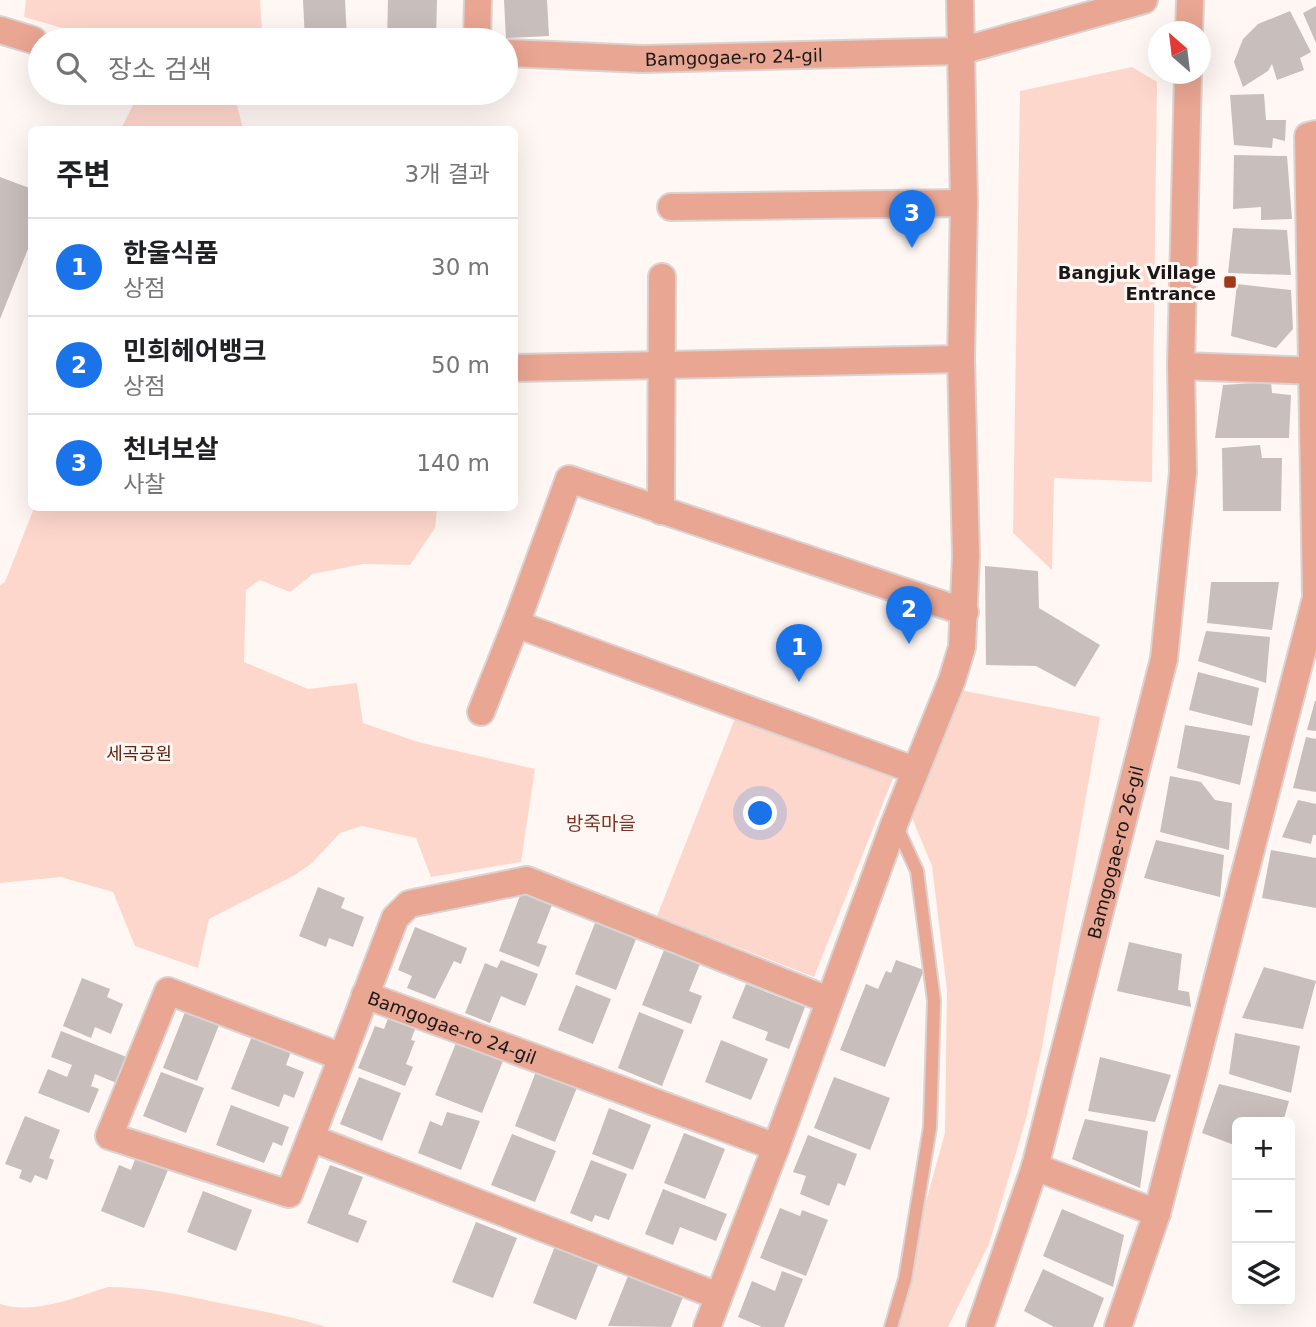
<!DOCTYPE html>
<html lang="ko">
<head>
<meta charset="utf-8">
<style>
	body { margin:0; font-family:"DejaVu Sans","Noto Sans KR",sans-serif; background:#f2f2f2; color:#202124 }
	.controls { position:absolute; right:21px; bottom:21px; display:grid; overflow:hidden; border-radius:10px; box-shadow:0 7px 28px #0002 }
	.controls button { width:63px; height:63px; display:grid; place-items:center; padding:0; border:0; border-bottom:2px solid #e0e0e0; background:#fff; color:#202124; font:35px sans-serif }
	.compass { position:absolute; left:1148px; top:21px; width:63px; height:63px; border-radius:50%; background:#fff; box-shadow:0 7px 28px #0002; rotate:332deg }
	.you { position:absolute; left:761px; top:814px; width:24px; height:24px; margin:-18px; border:5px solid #fff; border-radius:50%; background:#1a73e8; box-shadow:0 0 0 10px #1a73e833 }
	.badge { display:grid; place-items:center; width:46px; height:46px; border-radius:50%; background:#1a73e8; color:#fff; font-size:23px; font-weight:700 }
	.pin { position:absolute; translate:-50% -58px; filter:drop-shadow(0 2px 4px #0008) }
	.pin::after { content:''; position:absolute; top:37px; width:24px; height:21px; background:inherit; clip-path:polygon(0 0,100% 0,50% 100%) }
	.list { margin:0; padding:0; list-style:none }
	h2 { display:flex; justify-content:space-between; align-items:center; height:91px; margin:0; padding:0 28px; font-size:30px }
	h2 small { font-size:23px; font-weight:400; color:#757577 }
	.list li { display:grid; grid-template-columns:46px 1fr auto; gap:21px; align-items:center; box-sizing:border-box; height:98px; padding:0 28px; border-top:2px solid #e0e0e0 }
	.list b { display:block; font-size:26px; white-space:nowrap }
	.list p { margin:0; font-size:23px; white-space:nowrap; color:#757577 }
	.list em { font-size:23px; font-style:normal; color:#757577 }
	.icon { flex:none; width:38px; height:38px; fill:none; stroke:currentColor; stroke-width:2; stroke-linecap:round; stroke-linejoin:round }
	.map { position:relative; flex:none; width:1316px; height:1327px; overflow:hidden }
	.search { position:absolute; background:#fff; box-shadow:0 7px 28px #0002; left:28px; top:28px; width:490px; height:77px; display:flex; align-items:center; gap:18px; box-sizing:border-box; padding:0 24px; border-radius:38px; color:#757577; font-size:26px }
	.panel { position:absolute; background:#fff; box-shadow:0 7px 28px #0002; left:28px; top:126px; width:490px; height:385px; border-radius:10px }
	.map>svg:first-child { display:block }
	.green { fill:#fed7cc }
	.building { fill:#c8bebb }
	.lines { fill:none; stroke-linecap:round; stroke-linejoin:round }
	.lane-casing { stroke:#dbd3d1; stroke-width:16 }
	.street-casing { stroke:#dbd3d1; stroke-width:30 }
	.lane { stroke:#e9a692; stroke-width:12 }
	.street { stroke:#e9a692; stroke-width:26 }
	.poi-dot { fill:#a03918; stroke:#fff7f4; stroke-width:2.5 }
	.labels { text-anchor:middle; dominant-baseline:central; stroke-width:6; stroke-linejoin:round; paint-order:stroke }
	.street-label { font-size:18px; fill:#1b1817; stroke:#fff7f4 }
	.poi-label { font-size:18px; font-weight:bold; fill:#1b1817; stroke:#fff7f4; text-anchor:end }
	.park-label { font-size:18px; fill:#632512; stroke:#fff7f4 }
	.neighbourhood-label { font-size:19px; fill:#7b3723; stroke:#fff7f4 }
</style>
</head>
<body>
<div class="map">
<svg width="1316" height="1327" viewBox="0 0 1316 1327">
	<rect width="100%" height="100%" fill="#fff7f4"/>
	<!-- green -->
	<path class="green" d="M26,0H260L262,32L197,40H104L24,17Z
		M1132,67L1157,82L1152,482L1054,478L1052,570L1013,533L1020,91Z
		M236,101L243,129H121L133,105Z
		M34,508H437L435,528L410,565L363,564L313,574L290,592L260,580L246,590L244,662L308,689L357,683L363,723L418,742L535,769L521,862L431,877L416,838L362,826L340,833L312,863L295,875L209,919L198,968L135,946L113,892L61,877L0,883V585L5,582Z
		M960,690L1100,717L1042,1047L1026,1119L989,1244L948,1327H891L945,1133L947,990L932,866L912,818Z
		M736,716L893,778L814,977L657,916Z
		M108,1287C146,1287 183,1295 220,1303C256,1310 291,1316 326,1327H0V1304C34,1315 76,1297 108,1287Z"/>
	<!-- building -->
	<path class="building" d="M303,0H345L347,39L305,40Z
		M388,0H437L436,40H387Z
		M504,0H547L549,36L506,38Z
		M1316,6V43L1303,13Z
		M1290,11L1311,52L1300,58L1304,70L1277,80L1272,64L1268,71L1243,87L1234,62L1243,39L1258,24Z
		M1264,94L1266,120H1286L1285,141L1273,138L1272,148L1234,145L1230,95Z
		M1234,155L1287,156L1292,219L1261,220V207L1233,209Z
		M0,177L32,189V239L0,319Z
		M1233,228L1287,230L1291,275L1228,273Z
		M1237,284L1291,290L1293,329L1276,348L1231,336Z
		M1271,382L1272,393L1291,395L1289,438H1215L1223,385Z
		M1260,445L1262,458H1282L1281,511H1223L1222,448Z
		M985,566L1038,571L1039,608L1100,645L1075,687L1036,666L986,665Z
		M1211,582H1279L1272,630L1207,623Z
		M1206,631L1270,637L1266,683L1198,661Z
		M1198,672L1259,688L1252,726L1189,710Z
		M1315,701H1316V731L1307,730Z
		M1185,725L1250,736L1240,785L1177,768Z
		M1306,737L1316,739V792L1293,788Z
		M1170,776L1201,782L1215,800L1232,803L1229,850L1160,832Z
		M1298,800L1316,804V835H1313L1311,844L1282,837Z
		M1156,840L1224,855L1220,897L1144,878Z
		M1271,850L1316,858V908L1262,898Z
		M318,887L345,898L341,908L364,917L353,947L329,938L326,947L299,936Z
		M521,893L552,905L537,943L547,946L539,967L499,951Z
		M597,918L638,934L616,990L575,974Z
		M415,927L467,948L461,964L454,961L435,999L407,988L412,976L398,970Z
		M1129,942L1182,954L1178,990L1189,992L1191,1007L1117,991Z
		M666,945L702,959L689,991L702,996L691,1024L642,1005Z
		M501,960L538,974L525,1006L501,996L490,1023L465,1013L485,963L497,968Z
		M896,960L924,970L885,1067L840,1050L866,984L878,989L886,971L891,973Z
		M1264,967L1316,981L1303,1029L1242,1018Z
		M82,978L110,989L107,997L123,1004L111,1034L95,1027L91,1038L63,1026Z
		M746,984L805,1007L789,1049L765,1040L768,1032L732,1018Z
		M576,985L611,999L593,1044L558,1030Z
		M185,1012L219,1025L197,1081L163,1068Z
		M639,1012L684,1030L662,1086L618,1068Z
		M389,1016L416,1026L411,1040L415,1041L406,1064L413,1067L405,1086L358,1068L375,1026L384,1029Z
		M61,1031L129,1058L119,1084L95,1074L91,1086L99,1089L89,1113L38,1093L48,1069L67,1077L72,1065L51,1057Z
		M254,1031L293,1046L286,1065L304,1072L294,1098L284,1094L279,1107L231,1089Z
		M1235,1033L1300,1046L1291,1093L1229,1074Z
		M458,1038L505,1056L482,1113L435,1095Z
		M721,1040L768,1059L751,1100L705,1082Z
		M1100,1057L1171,1075L1155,1122L1088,1111Z
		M537,1069L578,1085L555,1142L515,1126Z
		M161,1072L204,1088L186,1133L143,1116Z
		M359,1077L401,1093L382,1141L340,1124Z
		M834,1077L890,1098L870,1150L814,1128Z
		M1219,1084L1289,1101L1283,1122H1237V1146L1202,1133Z
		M231,1105L289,1127L282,1146L273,1142L264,1163L216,1145Z
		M609,1108L651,1125L633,1170L592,1154Z
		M447,1112L480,1121L461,1170L418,1153L430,1121L442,1126Z
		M25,1116L60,1130L49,1158L54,1160L47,1180L35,1175L31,1183L19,1178L22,1170L5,1164Z
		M1085,1119L1148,1131L1140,1188L1072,1159Z
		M684,1133L725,1149L705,1199L664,1183Z
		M512,1134L556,1151L535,1202L491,1185Z
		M808,1135L857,1154L845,1186L838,1183L829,1206L800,1194L806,1176L793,1172Z
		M136,1157L168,1170L144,1228L101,1211L119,1165L131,1170Z
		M591,1160L627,1174L609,1220L595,1215L592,1222L570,1213Z
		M330,1165L363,1177L348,1214L367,1221L358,1243L307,1223Z
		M663,1189L727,1214L716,1241L680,1227L673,1245L645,1234Z
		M203,1191L252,1210L236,1251L187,1232Z
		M780,1208L800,1216L802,1210L828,1220L806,1276L760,1258Z
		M1062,1209L1124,1235L1113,1287L1043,1256Z
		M476,1222L517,1238L493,1298L452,1282Z
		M555,1246L599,1263L576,1320L533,1303Z
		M1043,1269L1104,1298L1093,1327H1054L1024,1311Z
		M782,1271L803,1279L784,1327H762L738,1317L752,1281L775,1291Z
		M628,1276L683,1297L671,1327L608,1326Z"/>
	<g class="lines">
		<defs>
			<path id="lane" d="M891,1327L905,1279L930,1127L934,1001L917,871L896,825"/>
			<g id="street">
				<path d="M0,30L33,40"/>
				<path d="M1189,32L1190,0"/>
				<path d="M477,40L478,0"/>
				<path id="s1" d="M506,53L642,59L961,51L1144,0"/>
				<path d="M1316,134L1308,136L1316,595"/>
				<path d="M671,207L964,203"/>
				<path d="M1181,366L1316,371"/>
				<path d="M514,368L961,359"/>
				<path d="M661,511L662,277"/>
				<path d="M516,624L569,479L965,612"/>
				<path d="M481,712L516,624L914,770"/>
				<path id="s2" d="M365,995L776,1147"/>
				<path d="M342,1057L289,1194L109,1136L168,991L342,1057L395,918L409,904L527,880L828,1000"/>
				<path d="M311,1138L718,1296"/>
				<path d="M1035,1167L1157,1213"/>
				<path d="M707,1327L776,1147L895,822L952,680L962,647L966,556L961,359L964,203L960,0"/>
				<path id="s3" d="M980,1327L1035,1167L1164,659L1183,472L1181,366L1188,74"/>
				<path d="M1118,1327L1157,1213L1316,598"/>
			</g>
		</defs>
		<!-- lane casing -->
		<use href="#lane" class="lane-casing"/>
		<!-- street casing -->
		<use href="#street" class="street-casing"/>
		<!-- lane -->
		<use href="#lane" class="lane"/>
		<!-- street -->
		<use href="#street" class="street"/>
	</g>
	<!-- markers -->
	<rect class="poi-dot" x="1223" y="275" width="14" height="14" rx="3.5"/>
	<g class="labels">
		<!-- street labels -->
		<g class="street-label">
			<text stroke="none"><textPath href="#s1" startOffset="228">Bamgogae-ro 24-gil</textPath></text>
			<text stroke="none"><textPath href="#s3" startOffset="494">Bamgogae-ro 26-gil</textPath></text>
			<text stroke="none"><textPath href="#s2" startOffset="93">Bamgogae-ro 24-gil</textPath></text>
		</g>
		<!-- poi labels -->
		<g class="poi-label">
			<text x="1216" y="272">Bangjuk Village<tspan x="1216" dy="21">Entrance</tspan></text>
		</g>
		<!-- park labels -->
		<g class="park-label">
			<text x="139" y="753">세곡공원</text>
		</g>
		<!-- neighbourhood labels -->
		<g class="neighbourhood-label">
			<text x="601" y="823">방죽마을</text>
		</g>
	</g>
</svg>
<div class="controls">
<button>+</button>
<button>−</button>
<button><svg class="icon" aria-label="layers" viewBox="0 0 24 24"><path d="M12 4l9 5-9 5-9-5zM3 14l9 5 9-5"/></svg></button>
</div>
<svg class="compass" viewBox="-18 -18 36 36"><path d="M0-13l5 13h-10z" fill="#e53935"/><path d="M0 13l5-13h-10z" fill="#757577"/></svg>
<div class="you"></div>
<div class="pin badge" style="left:799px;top:682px">1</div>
<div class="pin badge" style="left:909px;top:644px">2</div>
<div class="pin badge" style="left:912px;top:248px">3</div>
<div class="search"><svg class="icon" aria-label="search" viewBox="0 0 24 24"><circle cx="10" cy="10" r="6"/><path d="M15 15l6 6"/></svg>장소 검색</div>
<section class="panel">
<h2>주변<small>3개 결과</small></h2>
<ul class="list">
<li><span class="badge">1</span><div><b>한울식품</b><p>상점</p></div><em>30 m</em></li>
<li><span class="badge">2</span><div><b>민희헤어뱅크</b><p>상점</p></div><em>50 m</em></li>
<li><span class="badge">3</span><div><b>천녀보살</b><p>사찰</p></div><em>140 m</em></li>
</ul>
</section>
</div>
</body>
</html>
